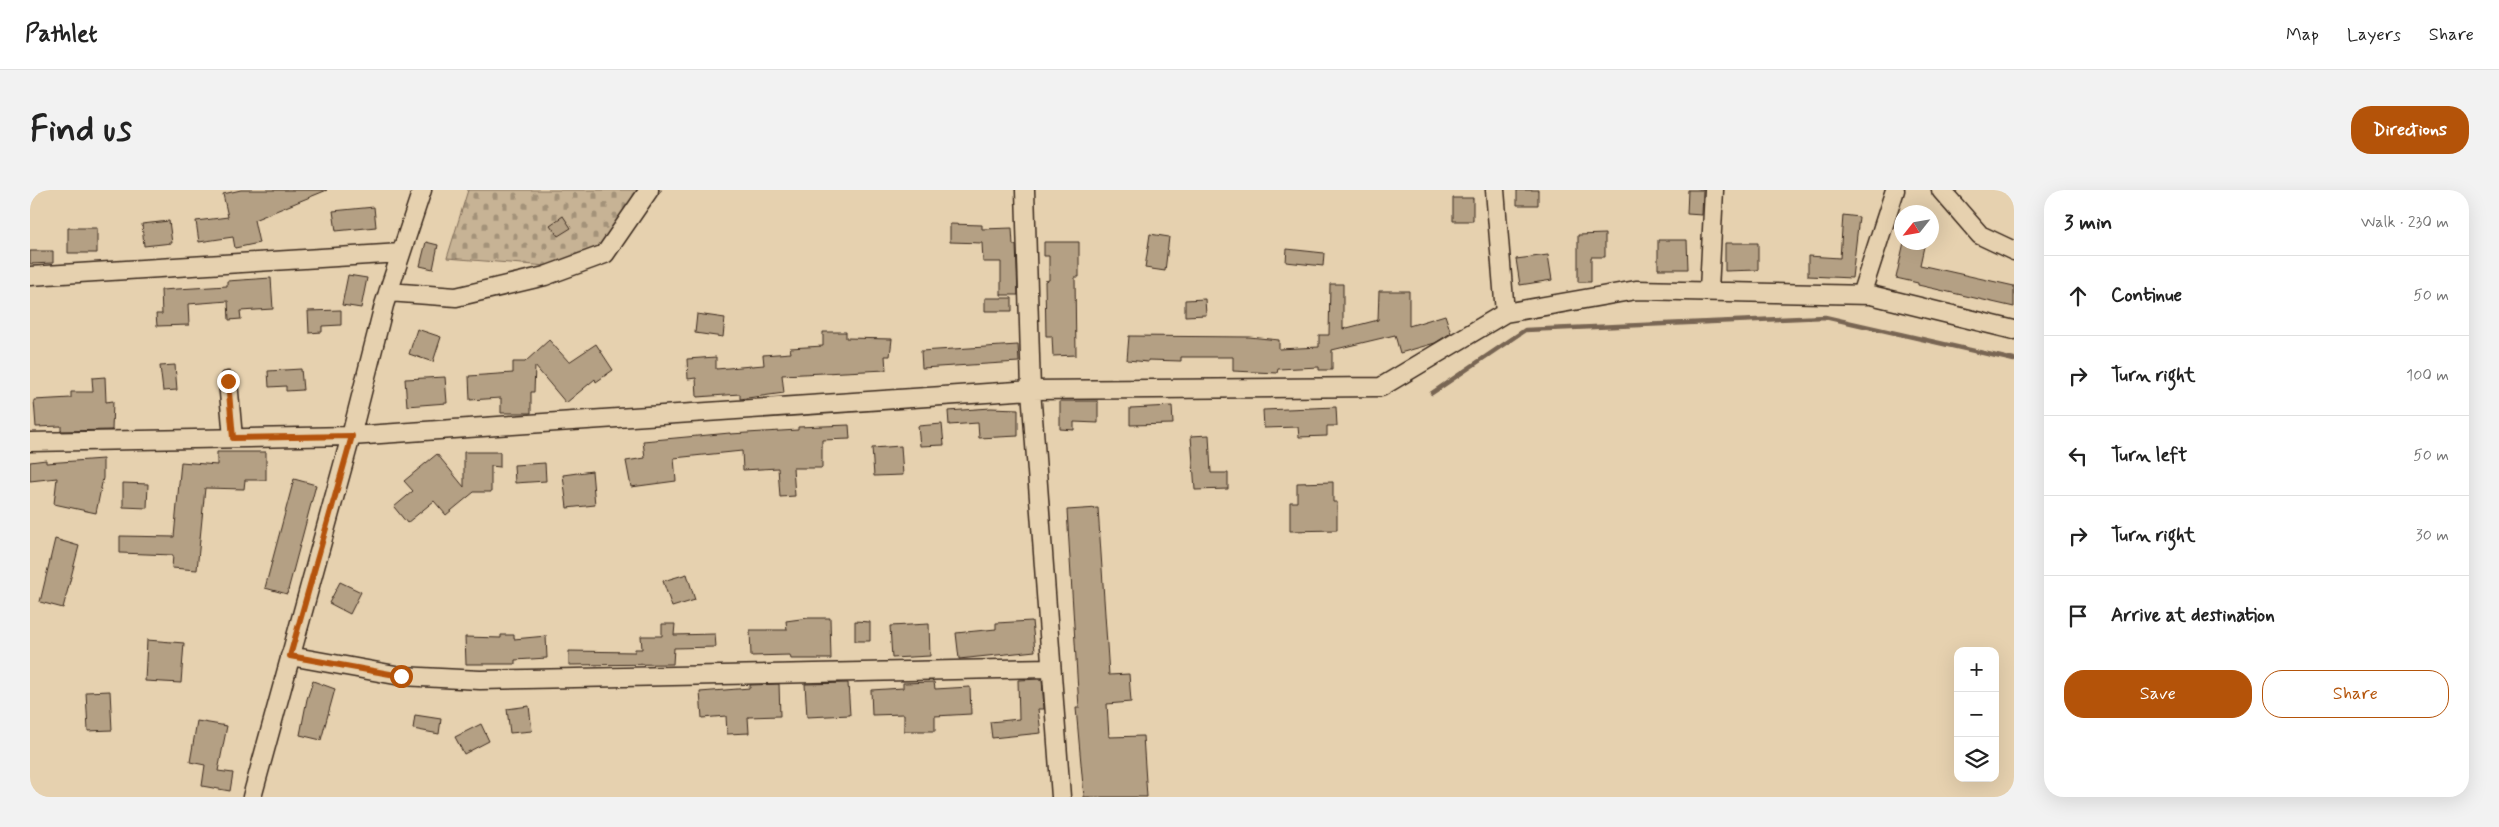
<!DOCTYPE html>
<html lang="en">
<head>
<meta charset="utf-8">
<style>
	body { margin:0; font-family:Mynerve,sans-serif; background:#f2f2f2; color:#222 }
	.controls { position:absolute; right:15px; bottom:15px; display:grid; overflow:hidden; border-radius:10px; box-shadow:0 5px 20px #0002 }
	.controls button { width:45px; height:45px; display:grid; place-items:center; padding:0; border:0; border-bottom:1px solid #e0e0e0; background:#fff; color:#222; font:25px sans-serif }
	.compass { position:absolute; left:1864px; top:15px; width:45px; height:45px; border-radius:50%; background:#fff; box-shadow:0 5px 20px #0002; rotate:239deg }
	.stop { position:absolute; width:15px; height:15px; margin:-11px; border:4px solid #b45309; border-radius:50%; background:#fff }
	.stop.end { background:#b45309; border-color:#fff; box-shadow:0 1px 5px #0008 }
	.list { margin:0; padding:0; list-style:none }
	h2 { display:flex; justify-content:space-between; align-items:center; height:65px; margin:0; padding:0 20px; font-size:21px }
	h2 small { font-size:16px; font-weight:400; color:#767676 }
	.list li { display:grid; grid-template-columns:32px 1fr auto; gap:15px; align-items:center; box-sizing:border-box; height:80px; padding:0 20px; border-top:1px solid #e0e0e0 }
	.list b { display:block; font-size:19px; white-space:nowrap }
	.list em { font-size:16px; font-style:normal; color:#767676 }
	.actions { display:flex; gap:10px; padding:15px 20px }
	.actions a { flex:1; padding:11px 0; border:1px solid #b45309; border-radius:20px; text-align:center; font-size:18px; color:#b45309 }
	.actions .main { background:#b45309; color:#fff }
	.icon { flex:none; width:28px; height:28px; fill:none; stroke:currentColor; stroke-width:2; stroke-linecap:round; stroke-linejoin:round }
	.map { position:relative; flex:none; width:1984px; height:607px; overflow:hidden; border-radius:20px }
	header { display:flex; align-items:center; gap:30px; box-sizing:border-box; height:70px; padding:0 25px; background:#fff; border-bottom:1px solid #e0e0e0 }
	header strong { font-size:24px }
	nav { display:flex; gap:28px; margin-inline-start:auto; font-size:18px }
	.intro { display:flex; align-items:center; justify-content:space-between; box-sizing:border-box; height:120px; padding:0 30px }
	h1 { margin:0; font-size:35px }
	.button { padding:12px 22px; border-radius:20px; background:#b45309; color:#fff; font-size:18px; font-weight:700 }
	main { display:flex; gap:30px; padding:0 30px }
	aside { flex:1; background:#fff; border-radius:20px; box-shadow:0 5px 20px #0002 }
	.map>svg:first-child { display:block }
	.cemetery { fill:url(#cemetery-stones); stroke:#816e5a }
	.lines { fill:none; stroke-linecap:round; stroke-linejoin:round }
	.stream { stroke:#786552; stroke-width:4.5 }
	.building { fill:#b4a084; stroke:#3b2a1e }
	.minor-casing { stroke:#3b2a1e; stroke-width:21 }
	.minor { stroke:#e6d1af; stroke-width:18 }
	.route { stroke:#b45309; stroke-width:6 }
</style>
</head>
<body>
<header>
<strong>Pathlet</strong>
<nav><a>Map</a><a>Layers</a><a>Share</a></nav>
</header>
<div class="intro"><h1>Find us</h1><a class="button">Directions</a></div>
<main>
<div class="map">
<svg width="1984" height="607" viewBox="0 0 1984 607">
	<defs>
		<pattern id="cemetery-stones" width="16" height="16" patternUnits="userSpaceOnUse" patternTransform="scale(1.25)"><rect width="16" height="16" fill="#c7b395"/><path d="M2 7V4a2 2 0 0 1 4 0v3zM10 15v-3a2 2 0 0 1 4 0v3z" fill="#a39279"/></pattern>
	</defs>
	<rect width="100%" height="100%" fill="#e6d1af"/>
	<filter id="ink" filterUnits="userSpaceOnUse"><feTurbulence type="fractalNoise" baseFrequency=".02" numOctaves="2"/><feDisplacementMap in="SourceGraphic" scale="10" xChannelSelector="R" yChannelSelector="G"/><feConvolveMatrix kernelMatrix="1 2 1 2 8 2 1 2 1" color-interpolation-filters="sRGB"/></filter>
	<g filter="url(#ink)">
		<!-- cemetery -->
		<path class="cemetery" d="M438,0H632L575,56L517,76L417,68Z"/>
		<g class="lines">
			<!-- stream -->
			<path class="stream" d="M1402,203L1495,140L1795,127L1984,170"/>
		</g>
		<!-- building -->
		<path class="building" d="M211,0H297L224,30L229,53L205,58L203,47L169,52L166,31L198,27L193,4Z
			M1487,0H1508V15H1487Z
			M1658,0H1673L1672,25L1657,24Z
			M1423,8H1443V31H1423Z
			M344,17L346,37L306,41L303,21Z
			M1813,25L1829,27L1822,88L1778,86V66L1810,68Z
			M533,26L541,38L528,46L520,35Z
			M139,31L142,53L114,56L112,34Z
			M920,34L952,35V39L982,38L983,55H986L988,105H971V72H953L952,53L920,52Z
			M38,38H67V63H38Z
			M1120,44L1139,47L1135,81L1115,78Z
			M1575,44V67H1561V92H1548V45Z
			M1628,50H1657L1658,79H1628Z
			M396,52L408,55L403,79L390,76Z
			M1014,52H1049V87H1045L1046,165L1023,166L1022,146H1016L1015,91L1019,90V66H1014Z
			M1874,52H1895L1890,75L1984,96V117L1888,95V93L1866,88Z
			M1695,53H1728V80L1695,81Z
			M1257,59L1294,63L1293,76L1256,72Z
			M0,61H23V73L0,74Z
			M1518,65L1522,90L1490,95L1486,69Z
			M318,85L337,88L331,118L312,115Z
			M241,88L243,119L210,121L211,129L199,130L198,111L158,114L159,135L127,136L126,124H132L131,100L197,96V91Z
			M1300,94H1313V139L1348,130L1349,101H1379V136L1415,125L1421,143L1405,153L1370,163L1365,145L1302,160V180H1289V177L1248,179L1247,183L1203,181V167H1151V171L1118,170V172L1097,170L1099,146L1219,147L1249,150V159L1289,157V145H1299Z
			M955,108H982V121H955Z
			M1175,109L1176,125L1155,126V110Z
			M311,120V135L292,136V142L279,143L278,121Z
			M667,124L695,128L693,147L665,143Z
			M387,139L411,147L403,172L379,164Z
			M793,142H816V148L862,149L860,166H855L856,180L752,185L754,203L710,209V204L667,207L666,188L658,189L657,169L686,167V179L734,175L733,165L761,163L760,158L793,156Z
			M519,150L539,172L566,154L583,180L566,192L565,189L536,213L505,176L504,202H501V223H471V208L440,210L439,186L483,183V172H495Z
			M988,155L989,172L892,178L891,161Z
			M145,175L147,200L133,201L130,176Z
			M271,179L273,200L256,201V196L239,197L238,181Z
			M75,187L76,212L83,211L82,240L31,241V236L6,237L4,210L41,208V202H63L62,188Z
			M415,187L417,213L377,216L375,189Z
			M1030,211H1068V233L1044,232V240L1030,239Z
			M1142,216L1143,234L1100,235V218Z
			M1306,217L1307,236H1297V246L1269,247L1268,237L1234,238L1233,220Z
			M961,218L988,219V246L949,248L948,233L919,235L918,221Z
			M912,234L914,255L890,256L888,236Z
			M819,235L820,249L792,250V278H763L765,306L750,307L748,278L713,280L712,261L644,268L646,291L601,297L596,271L615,268L613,251L700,243V244L768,240V237Z
			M1179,245L1181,283H1198V299L1165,300L1161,246Z
			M871,256L873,285L844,286L842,258Z
			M187,262H236V290H215L214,299L175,298L167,380L142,378L143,365L90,363V346L144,347L151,272L187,275Z
			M434,262H470V277L461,276V302H444L416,325L404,311L377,333L364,317L383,301L374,291L407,264L434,297Z
			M73,269V288L66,323L24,314L27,288L0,291V272L16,270V273Z
			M515,273L516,291L485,293L484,275Z
			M562,281L565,315L537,318L533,285Z
			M264,289L286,295L257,404L235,398Z
			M1303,292V312H1307V340L1260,341V312H1267V293Z
			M93,293L118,294L117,318L93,317Z
			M1068,318L1079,485L1099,484L1101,512L1077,514L1079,547L1113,546L1117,607H1054L1046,518H1049L1037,320Z
			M25,349L49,356L33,418L10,412Z
			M657,384L665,410L642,417L633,391Z
			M310,392L331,402L320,424L299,413Z
			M778,428H800L801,469H761L760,465L721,466L720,440H757L756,431Z
			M825,431L840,432V451H825Z
			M1002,431L1005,461L929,469L926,443L966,439V433Z
			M632,434H645L644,445L685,444L686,457L644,458L643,474L539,475V461L605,462V459H612L611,446H632Z
			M899,434L900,466L862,468L860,436Z
			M471,445H484V449L516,446L517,468L485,470V474H436L435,447L471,448Z
			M117,450L154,453L151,493L115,491Z
			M1012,489L1014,519H1008L1011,543L962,548L960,532L989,529L988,490Z
			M283,491L305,499L291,550L270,545L277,509Z
			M904,492L905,499L940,497L941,524L905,526V541H874V524L842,525L841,500L873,498V493Z
			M818,493L820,525L777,527L775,494Z
			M749,494L750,526L718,527L719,543L697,544L696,526L672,528L670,502L720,498V495Z
			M80,501L82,540L58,541L56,502Z
			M499,516L502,541L480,543L477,519Z
			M385,525L411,529L409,544L383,539Z
			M167,531L197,536L188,581L203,583L200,601L172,596L175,575L160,572Z
			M451,534L459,551L434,564L425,547Z"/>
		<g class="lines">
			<defs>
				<path id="minor" d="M995,0L1001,200L1031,607
					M1465,0L1475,123
					M1911,0L1950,45L1984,61
					M0,86L371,63
					M1679,100L1684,0
					M358,102L426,107L515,86L575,64L619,0
					M1831,105L1865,0
					M198,191L203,248
					M0,252L321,246L1001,200L1351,197L1475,123L1606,100L1841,105L1984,140
					M260,466L371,486L450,490L1021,478
					M222,607L321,246L354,115L392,0"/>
			</defs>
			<!-- minor casing -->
			<use href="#minor" class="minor-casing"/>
			<!-- minor -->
			<use href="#minor" class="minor"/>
		</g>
	</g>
	<g class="lines" filter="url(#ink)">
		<!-- route -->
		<path class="route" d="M198,191L203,248L322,246L260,466L371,486"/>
	</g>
</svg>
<div class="controls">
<button>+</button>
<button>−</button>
<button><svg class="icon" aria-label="layers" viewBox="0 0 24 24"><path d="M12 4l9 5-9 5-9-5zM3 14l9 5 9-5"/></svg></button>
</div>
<svg class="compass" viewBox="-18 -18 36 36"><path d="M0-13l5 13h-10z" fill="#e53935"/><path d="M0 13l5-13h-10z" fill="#767676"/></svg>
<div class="stop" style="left:371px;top:486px"></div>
<div class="stop end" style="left:198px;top:191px"></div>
</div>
<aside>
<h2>3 min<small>Walk · 230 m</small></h2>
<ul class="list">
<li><svg class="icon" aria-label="ahead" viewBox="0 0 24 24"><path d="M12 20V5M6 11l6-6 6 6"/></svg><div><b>Continue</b></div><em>50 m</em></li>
<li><svg class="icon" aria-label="right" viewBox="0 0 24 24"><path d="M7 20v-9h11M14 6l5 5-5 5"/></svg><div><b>Turn right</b></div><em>100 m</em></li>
<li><svg class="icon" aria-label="left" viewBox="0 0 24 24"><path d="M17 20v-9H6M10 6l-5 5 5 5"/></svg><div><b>Turn left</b></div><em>50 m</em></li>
<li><svg class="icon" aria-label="right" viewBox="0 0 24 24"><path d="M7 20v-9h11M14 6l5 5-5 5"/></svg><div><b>Turn right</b></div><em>30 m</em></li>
<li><svg class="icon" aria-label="arrive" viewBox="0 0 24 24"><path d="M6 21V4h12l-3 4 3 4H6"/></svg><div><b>Arrive at destination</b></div></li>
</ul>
<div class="actions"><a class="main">Save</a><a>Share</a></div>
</aside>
</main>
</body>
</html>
